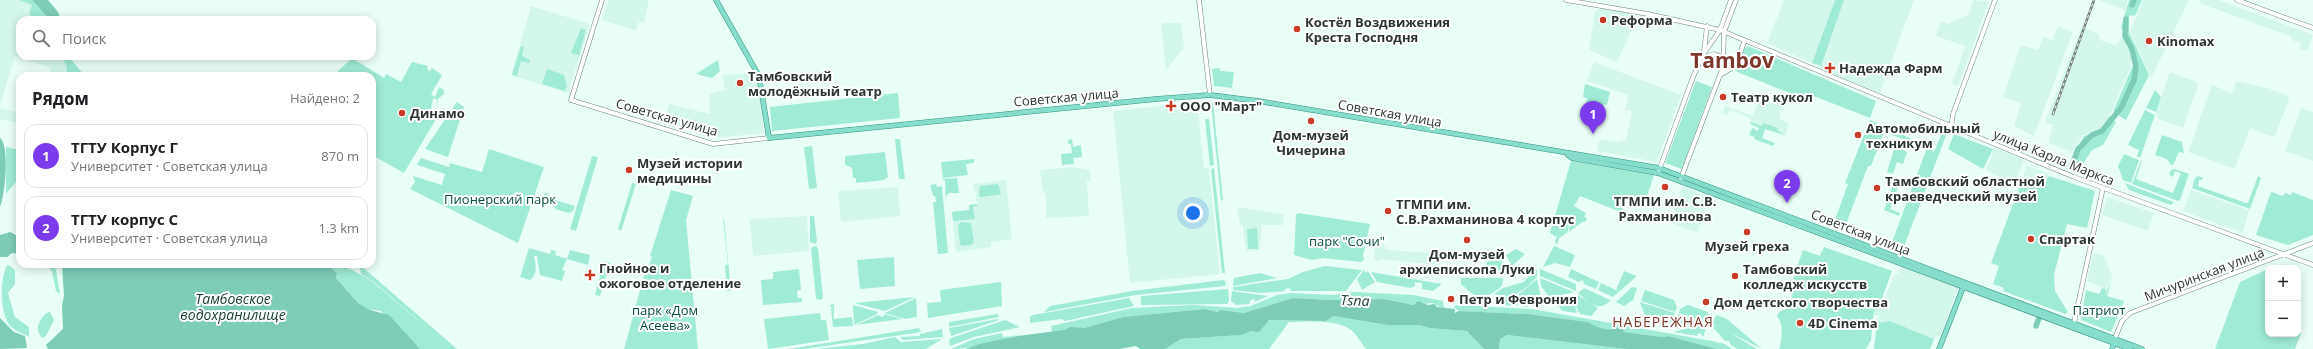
<!DOCTYPE html>
<html lang="ru">
<head>
<meta charset="utf-8">
<style>
	body { margin:0; font-family:"Open Sans",sans-serif; background:#f2f2f2; color:#202124 }
	.controls { position:absolute; right:12px; bottom:12px; display:grid; overflow:hidden; border-radius:8px; box-shadow:0 2px 10px #0003 }
	.controls button { width:36px; height:36px; display:grid; place-items:center; padding:0; border:0; border-bottom:1px solid #e0e0e0; background:#fff; color:#202124; font:20px sans-serif }
	.you { position:absolute; left:1193px; top:213px; width:14px; height:14px; margin:-10px; border:3px solid #fff; border-radius:50%; background:#1a73e8; box-shadow:0 0 0 6px #1a73e833 }
	.badge { display:grid; place-items:center; width:26px; height:26px; border-radius:50%; background:#7c3aed; color:#fff; font-size:13px; font-weight:700 }
	.pin { position:absolute; translate:-50% -33px; filter:drop-shadow(0 1px 2px #0008) }
	.pin::after { content:''; position:absolute; top:21px; width:14px; height:12px; background:inherit; clip-path:polygon(0 0,100% 0,50% 100%) }
	.list { margin:0; padding:0; list-style:none }
	h2 { display:flex; justify-content:space-between; align-items:center; height:52px; margin:0; padding:0 16px; font-size:17px }
	h2 small { font-size:13px; font-weight:400; color:#757577 }
	.list li { display:grid; grid-template-columns:26px 1fr auto; gap:12px; align-items:center; box-sizing:border-box; height:64px; margin:0 8px 8px; padding:0 8px; border:1px solid #e0e0e0; border-radius:12px }
	.list b { display:block; font-size:15px; white-space:nowrap }
	.list p { margin:0; font-size:13px; white-space:nowrap; color:#757577 }
	.list em { font-size:13px; font-style:normal; color:#757577 }
	.icon { flex:none; width:22px; height:22px; fill:none; stroke:currentColor; stroke-width:2; stroke-linecap:round; stroke-linejoin:round }
	.map { position:relative; flex:none; width:2313px; height:349px; overflow:hidden }
	.search { position:absolute; background:#fff; box-shadow:0 2px 10px #0003; left:16px; top:16px; width:360px; height:44px; display:flex; align-items:center; gap:10px; box-sizing:border-box; padding:0 14px; border-radius:12px; color:#757577; font-size:15px }
	.panel { position:absolute; background:#fff; box-shadow:0 2px 10px #0003; left:16px; top:72px; width:360px; height:196px; border-radius:12px }
	.map>svg:first-child { display:block }
	.built { fill:#d4f7ec }
	.green { fill:#a0ebd6 }
	.water { fill:#7dccb7 }
	.lines { fill:none; stroke-linecap:round; stroke-linejoin:round }
	.river { stroke:#7dccb7; stroke-width:5.5 }
	.secondary-casing { stroke:#6a827b; stroke-width:5 }
	.primary-casing { stroke:#33947f; stroke-width:5.5 }
	.secondary { stroke:#fff; stroke-width:4 }
	.primary { stroke:#87ddcb; stroke-width:4.5 }
	.rail-casing { stroke:#74827e; stroke-width:2.5 }
	.rail { stroke:#fff; stroke-width:1; stroke-dasharray:3; stroke-linecap:butt }
	.poi-dot { fill:#c83c27; stroke:#fff; stroke-width:1.5 }
	.labels { text-anchor:middle; dominant-baseline:central; stroke-width:4; stroke-linejoin:round; paint-order:stroke }
	.poi-label { font-size:13px; font-weight:bold; fill:#2b3532; stroke:#fff; text-anchor:start }
	.street-label { font-size:13px; fill:#2b3532; stroke:#fff }
	.park-label { font-size:13px; fill:#064d40; stroke:#fff }
	.water-label { font-size:14px; font-style:italic; fill:#173c33; stroke:#fff }
	.neighbourhood-label { font-size:14px; letter-spacing:1px; fill:#7d372b; stroke:#fff }
	.town-label { font-size:21px; font-weight:bold; fill:#7d372b; stroke:#fff }
</style>
</head>
<body>
<div class="map">
<svg width="2313" height="349" viewBox="0 0 2313 349">
	<rect width="100%" height="100%" fill="#eafef8"/>
	<!-- built -->
	<path class="built" d="M0,0H19L33,5L29,14L38,20H20V56H62L67,68L66,76H49L51,68L15,56L0,106Z
		M609,0H649L644,23L639,22L636,31L602,20Z
		M1784,0H1835L1812,63L1767,43Z
		M1844,0H1914L1880,93L1820,69Z
		M1974,0L1989,2L1958,86L1952,84L1965,46L1936,36L1941,21L1948,24L1968,15Z
		M2099,0H2128L2125,10Z
		M2143,0H2189L2151,78L2130,32Z
		M2200,0H2219L2313,35L2307,51L2299,49L2301,43L2291,40L2292,37L2199,3Z
		M531,6L590,24L568,93L511,75Z
		M1600,8L1634,14L1633,27L1617,62L1589,50L1595,12Z
		M1163,23H1181L1184,48L1166,70L1161,25Z
		M2058,26L2073,32L2034,136L2014,126L2021,103L2003,97L2021,45L2038,50L2043,37L2053,40Z
		M2082,26L2099,35L2100,40L2115,45L2124,36L2131,49V67L2112,111L2099,131L2083,135L2072,152L2048,143L2053,125L2045,122Z
		M1594,62L1681,95L1657,162L1597,151L1600,139L1617,142L1626,140L1632,111L1625,110L1628,95L1587,81Z
		M2170,72L2199,83L2183,128L2158,119L2156,112Z
		M755,73L758,79L764,133L717,138L664,122L669,104L710,114L709,94L725,90L723,75Z
		M2236,81L2268,88L2288,96L2289,100L2275,136L2273,137L2250,128L2235,169L2188,152L2212,85L2232,93Z
		M1760,98L1783,107L1779,118L1789,124L1785,136L1779,133L1777,128L1763,123L1761,126L1751,122L1749,124L1751,118L1730,110L1728,115L1722,114L1725,106L1753,116Z
		M1189,103V110L1198,109L1204,168H1209L1220,274L1130,283L1113,111Z
		M0,108L20,113V128L18,123L0,119Z
		M2301,108L2313,112V161L2285,151Z
		M1995,148L2024,160L2014,185L1986,170Z
		M2027,166L2047,173L2049,176L2046,184L2030,186L2021,183Z
		M1073,167L1090,170L1091,181H1087L1089,216L1046,218V196L1042,189L1040,170Z
		M1006,180L1012,239L991,242V247L956,252L952,212L969,210V205L977,204L975,190L973,189L974,184Z
		M898,187L900,216L841,222L838,191Z
		M1683,187L1708,196L1698,232L1685,229L1670,222Z
		M2191,190L2249,210L2243,233L2183,211Z
		M2107,197L2154,213L2148,231L2102,215Z
		M1237,207L1284,214L1283,225H1262L1260,250L1246,251L1243,226L1240,224Z
		M807,216L809,251L753,256L750,219Z
		M1375,243L1385,244L1384,248L1389,250L1441,254L1440,265L1381,259L1378,261L1374,259Z
		M2093,253L2103,255L2112,275L2106,289L2087,281Z
		M1902,266L1958,288L1941,334L1934,339L1890,321L1877,323L1878,316L1873,315L1875,307L1882,304L1895,273L1898,274Z"/>
	<!-- green -->
	<path class="green" d="M19,0H32L50,20H38L29,14L32,5Z
		M1835,0H1844L1821,66L1812,63Z
		M2129,0H2142L2135,16L2131,15L2129,17V32L2149,75L2126,120L2113,112L2133,65L2131,48L2121,27Z
		M581,28L586,30L579,55L571,53Z
		M521,46L524,47L522,56L530,60L529,63L521,61L517,76L512,75Z
		M1748,46L1876,101L1870,118L1806,93L1802,98L1735,71L1744,49Z
		M62,56H68L85,76H66L67,68Z
		M352,58L384,78L386,74L401,82L412,62L428,66L427,69L430,71L432,68L442,75L431,94L435,97L439,87L444,90V94L438,99L436,108L437,100L434,98C430,106 430,112 436,119L404,173L372,155V76H333Z
		M718,60L720,71L712,78L696,74Z
		M1219,68L1220,71L1234,72L1232,88L1214,86L1212,69Z
		M547,69L564,75L567,86L565,91L542,84Z
		M1696,81L1712,87L1682,169L1665,163Z
		M1585,84L1610,92L1607,105L1604,104L1603,108L1586,105L1587,98L1583,97Z
		M2155,90L2161,97L2156,112L2146,108Z
		M898,93L900,118L772,131L770,107Z
		M457,102L464,107L448,157L425,149Z
		M1211,103H1213L1223,200L1221,201Z
		M2145,110L2155,115L2140,158L2137,156L2139,150L2128,145Z
		M2109,116L2116,122L2103,145L2092,150L2081,167L2075,169L2068,166L2084,136L2099,132Z
		M1205,119H1209L1214,165L1210,166Z
		M1870,120L1927,146L1926,148L1884,132L1871,166H1868L1843,232L1832,228L1848,184L1845,183Z
		M1751,122L1761,126L1763,123L1778,128L1777,130L1784,135L1765,129L1762,138L1775,143L1773,146L1754,139L1755,137L1749,135L1752,128L1758,131L1759,128L1750,124Z
		M1943,130L1947,133L1903,249L1891,245L1928,145L1934,147L1932,151L1934,152Z
		M1954,134L1993,149L1983,169L1948,149Z
		M2162,135L2182,142L2184,153L2179,152L2173,165H2171L2167,159L2155,155Z
		M895,139H900L905,179H899Z
		M1072,139L1073,147L1081,145L1082,157L1073,158L1074,164L1062,165L1061,154L1072,153L1071,144H1068V140Z
		M812,146L817,188L809,189L804,147Z
		M1895,146L1907,152L1903,164L1897,162L1893,174L1887,172Z
		M6,147L20,150V177L6,194Z
		M489,149L544,167L518,243L410,189L415,182L413,176L442,185L445,174L417,165L421,158L449,167L450,163L482,172Z
		M885,152L888,178H885V180L856,183V178H853L852,168L845,165V156Z
		M2124,154L2139,160L2131,183L2123,180L2118,166Z
		M592,156L598,157L576,231L570,229Z
		M974,159V163L966,164L968,175L943,178L941,162Z
		M1571,161L1654,175L1645,202L1628,195L1621,212L1580,196L1574,206L1586,213L1584,217L1587,218L1585,222H1582L1569,232L1571,222L1567,233L1559,238L1557,245L1555,241L1557,237L1550,233Z
		M2141,161H2142L2136,179L2173,193L2181,173L2175,171L2173,177L2169,175L2171,170L2175,169L2189,174L2180,200L2178,201L2132,184Z
		M1214,168L1225,273H1222L1211,169Z
		M2049,176L2095,191L2087,228L2067,224L2054,275L2055,291L2068,312L2065,314L2003,291L2004,288L1993,284L1999,266L1991,263L2021,183L2030,186L2033,182H2046Z
		M2198,176L2203,178L2202,180H2199L2198,186L2246,203H2248L2258,176L2261,178L2250,209L2192,188L2195,178Z
		M1896,177L1901,179L1890,209L1900,213L1899,216L1884,210Z
		M957,178L959,193H949L946,196V208L945,181L942,179Z
		M632,183L636,184L621,231L618,229Z
		M2125,183L2174,202L2171,205L2129,190Z
		M936,184L937,187L942,186L948,253L938,254L933,202H936L935,196H933L930,185Z
		M998,184L1001,193L999,195L981,197L979,196L980,186Z
		M671,190L693,196L686,220L698,349H624L647,265H649L652,257L650,256Z
		M2271,192L2283,196L2285,193L2291,195L2292,192L2313,200V235L2288,245L2256,235Z
		M545,193L549,194L548,198L575,206L573,211L569,213L555,209L554,206L542,202Z
		M977,204V206L973,207L975,219L953,221L952,212L969,210V205Z
		M1298,213L1370,224L1363,256L1364,260L1361,262L1323,258L1312,260L1294,255L1296,215Z
		M810,216H814L817,242L815,244L810,242Z
		M723,219H724L731,291H727L725,266L728,264Z
		M961,222L971,223L974,242L971,245L962,246L960,244L958,226Z
		M1257,228L1258,249H1248L1247,229Z
		M815,246L818,248L823,298L821,300L816,299L811,248Z
		M1554,246L1575,255L1570,267L1555,263L1543,267Z
		M1824,247L1892,271L1880,304L1874,311L1871,340L1866,349H1779C1782,340 1784,324 1777,316L1779,312L1791,307L1794,276L1803,250L1820,256Z
		M529,248L550,254L551,250L556,251L555,255L567,259L562,270L565,271L562,281L540,275L537,256H534C536,265 538,274 530,280L520,277Z
		M1516,249L1525,254L1512,266L1506,255Z
		M570,250L590,255L588,265L567,259Z
		M894,257L895,286L860,289L857,260Z
		M1502,257L1503,270H1486L1487,262Z
		M604,261L610,263L600,296L595,295Z
		M47,264H55L60,294L56,291L52,272Z
		M327,264H346L345,267C355,271 365,277 374,283L438,337L375,283L361,274L359,264L457,349H420L381,311L366,309L359,304L336,278L337,273Z
		M7,265L10,266L15,270V284L8,293L15,317L29,327V337C22,333 12,330 8,323C0,308 0,280 7,265Z
		M1325,266L1362,270L1346,291H1290L1291,289L1288,288L1284,290L1286,291L1261,293L1233,290V287L1288,279L1303,272Z
		M799,269L801,290L797,291L798,298H802V302L763,305L761,280L773,279V272Z
		M1535,269L1537,270V277C1525,290 1512,301 1494,294L1503,288L1524,282Z
		M1540,269L1576,284V291L1540,276Z
		M1571,269L1599,282L1596,289L1584,284L1583,280L1579,282L1568,277Z
		M2268,269V334L2301,333L2295,349H2215L2240,282Z
		M1364,270L1366,273L1368,271L1375,282L1362,290L1357,279Z
		M1624,271L1637,276L1613,297L1598,290L1601,283L1616,290Z
		M1371,272L1442,284L1433,291L1422,289V283L1415,282V286L1411,288L1377,282Z
		M1260,273L1277,278L1233,286L1234,278Z
		M2112,277L2107,296L2124,301L2111,332L2081,320L2086,290L2099,294L2102,288L2106,289L2105,296Z
		M1461,278H1503L1502,286C1495,292 1483,301 1473,294C1468,291 1466,287 1461,285Z
		M1540,278L1574,292L1561,295L1556,302H1553L1541,286Z
		M1537,279L1541,298L1535,308L1531,304L1527,305L1529,307L1521,306L1522,305L1519,303L1516,306L1504,305L1505,303L1502,301L1498,305L1499,298L1518,295Z
		M1223,280L1226,282L1225,286L1136,295L1044,312L1050,306L1132,291Z
		M1001,282L1002,306L928,318L927,303L941,302L940,290Z
		M1632,287L1637,288L1633,300L1624,306L1616,302Z
		M1584,288L1610,300V301C1598,313 1589,302 1578,293Z
		M1228,289L1229,301L1227,304L1141,305V296Z
		M1645,290L1674,300L1677,308L1675,312L1641,301Z
		M1232,291L1268,296L1255,302V300L1252,299L1249,302L1250,304L1236,305L1231,301Z
		M1355,292L1413,295L1443,301L1444,309L1432,303L1415,305L1384,299L1332,300L1293,298L1244,313L1222,310L1217,312L1205,309L1123,317L1084,328L1052,332L1051,326L1132,308L1194,305L1237,308L1251,306L1277,295L1291,293L1333,295Z
		M1575,295L1574,302L1577,313L1562,311L1558,305L1559,299Z
		M1578,295L1598,308L1591,316L1580,314C1576,308 1574,302 1578,295Z
		M915,297L885,311L854,303Z
		M916,298L917,317L905,319L885,313Z
		M1129,298L1134,306L1065,321L1061,319L1030,323V317L1033,315Z
		M1640,302L1675,313L1672,322L1664,326L1645,316Z
		M834,304C835,309 833,313 834,319L852,317L853,326L833,327L831,309L834,305L831,308L830,305Z
		M853,305L878,312L877,314L854,325Z
		M1456,305L1532,309L1712,341L1725,344L1732,349H1717L1668,336L1662,337L1624,332V327L1615,326L1609,330L1595,327L1588,322L1528,314L1459,311L1454,307Z
		M1688,305L1708,312L1707,322L1679,313L1680,309Z
		M50,312L54,320L46,336L42,338C34,329 39,321 46,313Z
		M820,313L821,320H826L829,340L768,349L764,319Z
		M885,314L902,319L856,325L878,315L883,317Z
		M998,314L999,317L949,327V322Z
		M1678,314L1703,323L1677,329L1674,323Z
		M1717,315L1727,319L1762,349L1711,323Z
		M1333,316L1387,325H1420L1429,328L1467,331L1484,349H1366C1360,342 1356,332 1348,328C1333,319 1306,322 1289,322L1269,349H1165L1181,339L1241,335L1269,320L1326,321Z
		M998,319L999,320L951,336L949,328Z
		M1005,320L1020,327L974,337L950,346L949,340L951,338Z
		M1890,321L1934,339L1930,349H1874L1877,323Z
		M1704,324L1707,325L1703,337L1700,333L1697,334L1698,336L1673,332Z
		M1710,324L1722,328L1757,349H1737L1730,344V342L1724,340Z
		M919,328L921,332L915,333L804,349H789Z
		M942,329L943,337L903,340L900,337L920,336V334Z
		M1002,333L1003,337L1021,335C1001,339 971,349 951,349L974,339Z
		M1507,335L1626,349H1499L1500,339Z
		M895,337L901,342L942,339L926,349H816L863,344Z"/>
	<!-- water -->
	<path class="water" d="M32,0H48L58,12L61,20H50Z
		M0,138C10,145 5,196 0,207Z
		M10,232L20,237V254L12,253L7,257H0V235Z
		M62,264H327L337,273L336,278L359,304L370,310L389,315L420,349H48L46,345L63,329L62,306L64,296Z
		M1293,298L1332,300L1384,299L1414,305L1418,301L1428,305L1434,304L1437,307L1455,309V313L1459,311L1528,314L1588,322C1594,326 1607,332 1614,328L1615,326L1623,327L1624,332L1662,337L1668,336L1717,349H1626L1507,335L1500,339L1499,349H1484L1467,331L1429,328L1420,325H1387L1333,316L1326,321L1269,320L1259,332L1251,331L1241,335L1181,339L1165,349H1140L1136,346L1120,349H965L979,344L1018,336L1064,330L1071,327L1084,328L1123,317L1205,309L1217,312L1221,310L1244,313Z
		M0,318L14,332L25,336L27,348L0,349Z"/>
	<g class="lines">
		<!-- river -->
		<path class="river" d="M2132,5L2134,0
			M2071,168L2078,149L2092,135L2102,131L2121,108L2134,80L2136,67L2132,49L2125,36L2126,19
			M2036,326L2039,318"/>
		<defs>
			<path id="secondary" d="M602,0L571,100L713,144L769,138
				M1199,0L1210,95
				M1566,0L1648,14L1720,30L2074,177L2313,265
				M2237,0L2313,28
				M1704,51L1707,26
				M1702,58L1714,54L1719,56L1724,63
				M1720,75L1735,66L1745,40
				M1951,128L1953,114L1995,0
				M1658,173L1693,77L1704,53L1720,30L1731,0
				M1681,178L1723,67L1724,32L1736,0
				M2074,323L2103,188
				M2115,338L2122,321L2130,313L2313,243"/>
			<path id="primary" d="M716,0L759,76L769,138L1156,99L1210,95L1258,101L1659,168L2142,349
				M1568,155L1572,158L1658,173L2130,349
				M1939,349L1964,285
				M2112,349L2115,340"/>
		</defs>
		<!-- secondary casing -->
		<use href="#secondary" class="secondary-casing"/>
		<!-- primary casing -->
		<use href="#primary" class="primary-casing"/>
		<!-- secondary -->
		<use href="#secondary" class="secondary"/>
		<!-- primary -->
		<use href="#primary" class="primary"/>
		<defs>
			<path id="rail" d="M2053,114L2094,0"/>
		</defs>
		<!-- rail casing -->
		<use href="#rail" class="rail-casing"/>
		<!-- rail -->
		<use href="#rail" class="rail"/>
	</g>
	<!-- markers -->
	<g class="poi-dot">
		<circle cx="1603" cy="20" r="4"/>
		<circle cx="1297" cy="29" r="4"/>
		<circle cx="2149" cy="41" r="4"/>
		<path d="M1828 62h4v4h4v4h-4v4h-4v-4h-4v-4h4z"/>
		<circle cx="740" cy="83" r="4"/>
		<circle cx="1723" cy="97" r="4"/>
		<path d="M1169 100h4v4h4v4h-4v4h-4v-4h-4v-4h4z"/>
		<circle cx="402" cy="113" r="4"/>
		<circle cx="1311" cy="121" r="4"/>
		<circle cx="1858" cy="135" r="4"/>
		<circle cx="629" cy="170" r="4"/>
		<circle cx="1665" cy="187" r="4"/>
		<circle cx="1877" cy="188" r="4"/>
		<circle cx="1388" cy="211" r="4"/>
		<circle cx="1747" cy="232" r="4"/>
		<circle cx="2031" cy="239" r="4"/>
		<circle cx="1467" cy="240" r="4"/>
		<path d="M588 269h4v4h4v4h-4v4h-4v-4h-4v-4h4z"/>
		<circle cx="1735" cy="276" r="4"/>
		<circle cx="1451" cy="299" r="4"/>
		<circle cx="1706" cy="302" r="4"/>
		<circle cx="1800" cy="323" r="4"/>
	</g>
	<g class="labels">
		<!-- poi labels -->
		<g class="poi-label">
			<text x="1611" y="20">Реформа</text>
			<text x="1305" y="22">Костёл Воздвижения<tspan x="1305" dy="15">Креста Господня</tspan></text>
			<text x="2157" y="41">Kinomax</text>
			<text x="1839" y="68">Надежда Фарм</text>
			<text x="748" y="76">Тамбовский<tspan x="748" dy="15">молодёжный театр</tspan></text>
			<text x="1731" y="97">Театр кукол</text>
			<text x="1180" y="106">ООО "Март"</text>
			<text x="410" y="113">Динамо</text>
			<text x="1866" y="128">Автомобильный<tspan x="1866" dy="15">техникум</tspan></text>
			<text x="1311" y="135" text-anchor="middle">Дом-музей<tspan x="1311" dy="15">Чичерина</tspan></text>
			<text x="637" y="163">Музей истории<tspan x="637" dy="15">медицины</tspan></text>
			<text x="1885" y="181">Тамбовский областной<tspan x="1885" dy="15">краеведческий музей</tspan></text>
			<text x="1665" y="201" text-anchor="middle">ТГМПИ им. С.В.<tspan x="1665" dy="15">Рахманинова</tspan></text>
			<text x="1396" y="204">ТГМПИ им.<tspan x="1396" dy="15">С.В.Рахманинова 4 корпус</tspan></text>
			<text x="2039" y="239">Спартак</text>
			<text x="1747" y="246" text-anchor="middle">Музей греха</text>
			<text x="1467" y="254" text-anchor="middle">Дом-музей<tspan x="1467" dy="15">архиепископа Луки</tspan></text>
			<text x="599" y="268">Гнойное и<tspan x="599" dy="15">ожоговое отделение</tspan></text>
			<text x="1743" y="269">Тамбовский<tspan x="1743" dy="15">колледж искусств</tspan></text>
			<text x="1459" y="299">Петр и Феврония</text>
			<text x="1714" y="302">Дом детского творчества</text>
			<text x="1808" y="323">4D Cinema</text>
		</g>
		<!-- street labels -->
		<g class="street-label">
			<text transform="translate(1066 97) rotate(-5)">Советская улица</text>
			<text transform="translate(1390 113) rotate(10)">Советская улица</text>
			<text transform="translate(667 117) rotate(16)">Советская улица</text>
			<text transform="translate(2054 157) rotate(22)">улица Карла Маркса</text>
			<text transform="translate(1861 232) rotate(21)">Советская улица</text>
			<text transform="translate(2204 274) rotate(-21)">Мичуринская улица</text>
		</g>
		<!-- park labels -->
		<g class="park-label">
			<text x="500" y="199">Пионерский парк</text>
			<text x="1347" y="241">парк "Сочи"</text>
			<text x="665" y="310">парк «Дом<tspan x="665" dy="15">Асеева»</tspan></text>
			<text x="2099" y="310">Патриот</text>
		</g>
		<!-- water labels -->
		<g class="water-label">
			<text x="233" y="298">Тамбовское<tspan x="233" dy="16">водохранилище</tspan></text>
			<text transform="translate(1355 300) rotate(2)">Tsna</text>
		</g>
		<!-- neighbourhood labels -->
		<g class="neighbourhood-label">
			<text x="1663" y="321">НАБЕРЕЖНАЯ</text>
		</g>
		<!-- town labels -->
		<g class="town-label">
			<text x="1732" y="60">Tambov</text>
		</g>
	</g>
</svg>
<div class="controls">
<button>+</button>
<button>−</button>
</div>
<div class="you"></div>
<div class="pin badge" style="left:1593px;top:134px">1</div>
<div class="pin badge" style="left:1787px;top:203px">2</div>
<div class="search"><svg class="icon" aria-label="search" viewBox="0 0 24 24"><circle cx="10" cy="10" r="6"/><path d="M15 15l6 6"/></svg>Поиск</div>
<section class="panel">
<h2>Рядом<small>Найдено: 2</small></h2>
<ul class="list">
<li><span class="badge">1</span><div><b>ТГТУ Корпус Г</b><p>Университет · Советская улица</p></div><em>870 m</em></li>
<li><span class="badge">2</span><div><b>ТГТУ корпус С</b><p>Университет · Советская улица</p></div><em>1.3 km</em></li>
</ul>
</section>
</div>
</body>
</html>
